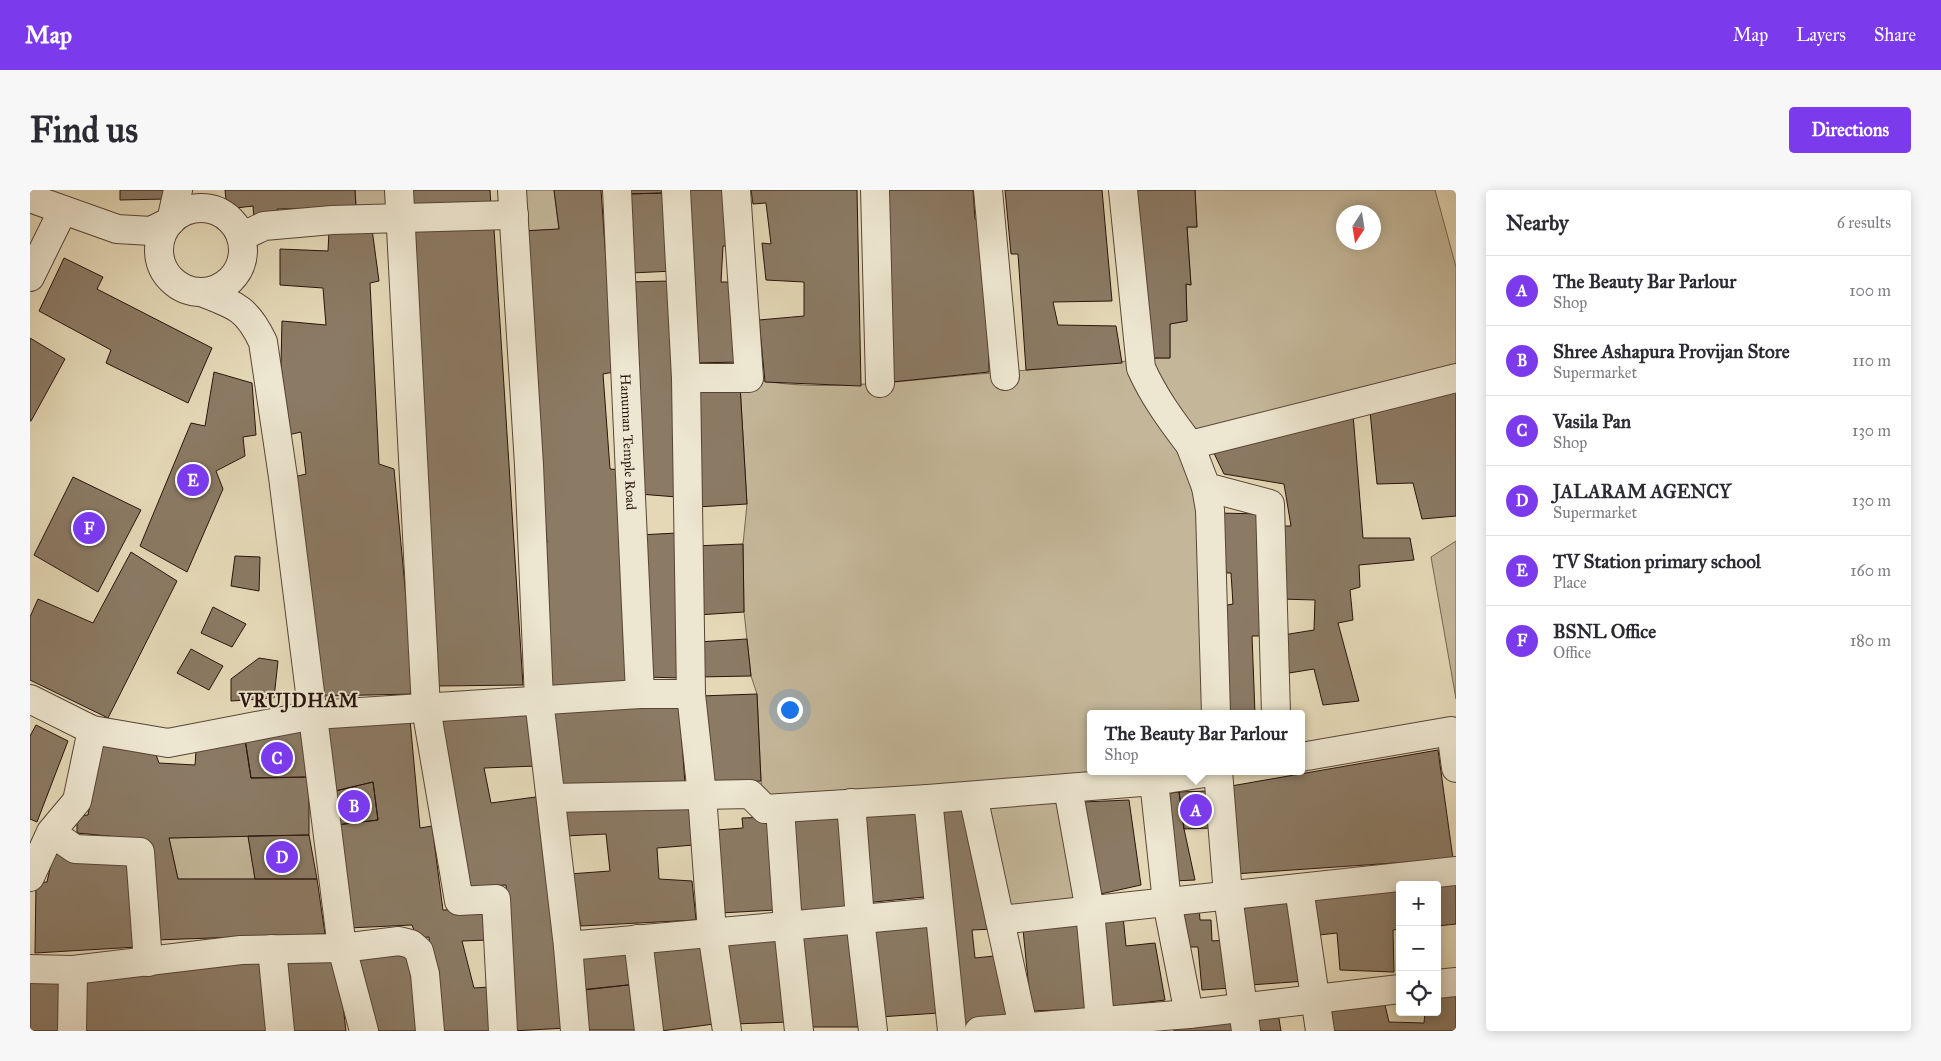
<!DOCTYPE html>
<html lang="en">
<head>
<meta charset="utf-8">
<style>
	body { margin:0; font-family:"IM FELL Great Primer",serif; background:#f7f7f7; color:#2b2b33 }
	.controls { position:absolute; right:15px; bottom:15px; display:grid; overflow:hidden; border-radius:5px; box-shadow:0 2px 12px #0003 }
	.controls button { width:45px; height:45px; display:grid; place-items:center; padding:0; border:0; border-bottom:1px solid #e1e1e2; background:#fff; color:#2b2b33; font:25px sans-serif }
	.compass { position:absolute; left:1306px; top:15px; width:45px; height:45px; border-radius:50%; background:#fff; box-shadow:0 2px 12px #0003; rotate:192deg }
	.you { position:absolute; left:759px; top:519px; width:18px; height:18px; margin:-12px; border:4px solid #fff; border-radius:50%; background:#1a73e8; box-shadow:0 0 0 8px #1a73e833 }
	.badge { display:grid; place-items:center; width:32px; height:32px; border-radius:50%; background:#7c3aed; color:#fff; font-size:16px; font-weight:700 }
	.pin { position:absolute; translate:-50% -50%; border:2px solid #fff; box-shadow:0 1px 5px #0006 }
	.popup { position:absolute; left:1057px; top:520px; width:218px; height:65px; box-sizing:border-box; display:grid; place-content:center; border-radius:5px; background:#fff; filter:drop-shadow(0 1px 4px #0005); font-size:16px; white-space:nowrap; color:#7c7c81 }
	.popup b { font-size:19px; color:#2b2b33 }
	.popup::after { content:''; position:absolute; left:50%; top:100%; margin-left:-10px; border:10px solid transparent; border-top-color:#fff }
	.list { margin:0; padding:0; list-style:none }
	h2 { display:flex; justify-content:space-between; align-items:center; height:65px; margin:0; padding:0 20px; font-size:21px }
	h2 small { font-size:16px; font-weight:400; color:#7c7c81 }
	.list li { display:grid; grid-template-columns:32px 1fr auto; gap:15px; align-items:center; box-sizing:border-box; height:70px; padding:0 20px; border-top:1px solid #e1e1e2 }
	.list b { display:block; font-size:19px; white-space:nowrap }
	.list p { margin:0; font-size:16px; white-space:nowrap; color:#7c7c81 }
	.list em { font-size:16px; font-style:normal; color:#7c7c81 }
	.icon { flex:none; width:28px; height:28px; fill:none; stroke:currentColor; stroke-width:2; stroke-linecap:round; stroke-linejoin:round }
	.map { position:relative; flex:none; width:1426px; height:841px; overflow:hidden; border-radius:5px }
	header { display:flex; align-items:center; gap:30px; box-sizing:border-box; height:70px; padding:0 25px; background:#7c3aed; color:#fff }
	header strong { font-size:24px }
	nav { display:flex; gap:28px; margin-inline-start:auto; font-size:18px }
	.intro { display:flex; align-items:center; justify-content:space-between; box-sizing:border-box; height:120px; padding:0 30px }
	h1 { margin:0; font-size:35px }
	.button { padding:12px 22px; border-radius:5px; background:#7c3aed; color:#fff; font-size:18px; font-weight:700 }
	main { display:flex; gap:30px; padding:0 30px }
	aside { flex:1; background:#fff; border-radius:5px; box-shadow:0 2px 12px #0003 }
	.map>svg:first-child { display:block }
	.green { fill:#c4b799; stroke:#776652; fill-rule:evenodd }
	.building { fill:#8b7a64; stroke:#2a140c }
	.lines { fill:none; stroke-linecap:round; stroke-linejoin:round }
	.minor-casing { stroke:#584536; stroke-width:30 }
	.minor { stroke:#ede6d0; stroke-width:28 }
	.labels { text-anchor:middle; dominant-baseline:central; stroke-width:4; stroke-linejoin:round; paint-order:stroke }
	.street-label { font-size:14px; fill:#2a140c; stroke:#ede6d0 }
	.district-label { font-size:19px; font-weight:bold; letter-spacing:1px; fill:#2a140c; stroke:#ede6d0 }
</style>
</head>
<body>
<header>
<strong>Map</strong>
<nav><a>Map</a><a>Layers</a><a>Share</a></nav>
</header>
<div class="intro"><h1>Find us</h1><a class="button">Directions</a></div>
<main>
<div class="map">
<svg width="1426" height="841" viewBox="0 0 1426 841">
	<rect width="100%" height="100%" fill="#e4d8b6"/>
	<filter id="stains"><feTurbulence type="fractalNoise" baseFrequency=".004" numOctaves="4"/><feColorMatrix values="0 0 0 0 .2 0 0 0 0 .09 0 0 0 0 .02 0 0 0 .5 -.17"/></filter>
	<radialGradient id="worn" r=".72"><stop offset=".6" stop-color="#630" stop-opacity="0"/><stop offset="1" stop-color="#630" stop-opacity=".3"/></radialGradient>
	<!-- green -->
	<path class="green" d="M325,0H369L371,28L327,29Z
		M491,0H524L529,39L485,42Z
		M1165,0H1405L1426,77V188L1160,255L1186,524H1061V581H1187L1038,598L1060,721L970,730L735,619L731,591L727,504L721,486L714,422L713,354L717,314L710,195L719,188C773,201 843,194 897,189C951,183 1004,180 1057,175C1085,173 1112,168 1140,168V134L1157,131L1156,94L1161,95L1157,37H1167ZM1314,22H1344V52H1314Z
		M1426,351V509L1401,367Z
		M218,646L225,689H148L139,648Z"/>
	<!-- building -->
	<path class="building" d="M90,0H135V9L90,10Z
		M195,0H325L326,18L247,19L248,28H224L223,16L197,19Z
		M374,0H460L461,17L375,18Z
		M524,0H571L584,182L573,184L580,279L590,280L602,493L513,499L509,354L517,353L491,41L529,39Z
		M594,0H636V3L594,4Z
		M652,0H699L703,56H693L691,92H704L710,172L663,173Z
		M721,0H827L831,196L735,192L729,130L774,126V92L736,90L732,53L741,54L736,13L723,14Z
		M852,0H943L945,29L952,31L959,115V182L862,192Z
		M975,0H1072L1082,111L1023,112L1028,135L1086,136L1092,173L996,180L988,64H981Z
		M1103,0H1165L1167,37H1157L1161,95L1156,94L1157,131L1140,134V168H1114Z
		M636,3L644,81L601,83L594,4Z
		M342,39L349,91L340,93L349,274L364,279L385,504L291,506L264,287L276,284L271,242L258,245L251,174L252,131L296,135L293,98L250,95V59L298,61L299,41Z
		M464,39L493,495L407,496L377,42Z
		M34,68L73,87L67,99L182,158L158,213L76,173L81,160L9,121Z
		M640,91L647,307L609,304L597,92Z
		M0,148L35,169L1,231H0Z
		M184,182L222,193L226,245L213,247L215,266L186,281L193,299L157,382L110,356L161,233L175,236Z
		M663,195H710L717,314L667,317Z
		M1426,196V326L1392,329L1383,293L1347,294L1340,221Z
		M1323,224L1333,348H1380L1384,370L1329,375L1330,397L1320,400L1323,430L1308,433L1329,511L1293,515L1284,479L1259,483L1253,445L1284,440L1285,410L1250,409L1246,336H1261L1254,294L1194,284L1180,255Z
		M43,287L111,320L68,402L4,365Z
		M1188,323L1233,324L1235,446H1222L1225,524H1193L1192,416L1203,414L1201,383H1189Z
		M647,343L652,488L614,487L609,345Z
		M713,354L714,422L667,425L664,356Z
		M101,362L147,391L78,528L0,490V427L8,409L63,433Z
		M205,366L230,367L229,401L201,396Z
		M183,417L216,434L202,457L171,443Z
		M717,449L721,486L668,487V452Z
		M161,459L193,476L179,500L147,483Z
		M229,468L248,471L244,508L201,511V489Z
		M727,504L731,591L676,594L670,506Z
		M649,511L655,594L529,598L520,517Z
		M500,520L506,576L454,578L461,613L513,606L537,838L482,841L476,695L437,697L404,527Z
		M380,530L390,638L402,636L413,720L456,719L459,750L432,751L444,798L459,797L466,841H406L399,747L387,748L382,735L318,738L306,635L348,630L343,592L301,602L293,537Z
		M6,535L38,551L7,632L0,629V546Z
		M274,538L279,587L221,588L215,549Z
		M215,549L221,588L279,587V645L139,648L148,689H287L295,744L125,750L118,650L47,643V626L58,625L71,553L125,562L129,573L165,575L166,561Z
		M1408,560L1423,669L1204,684L1201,596Z
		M343,592L348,630L306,635L301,602Z
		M1178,601L1183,638L1154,639L1149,602Z
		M1149,602L1154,639L1165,690L1143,691L1133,604Z
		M1099,610L1111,695L1066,705L1053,612Z
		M662,614L664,655L627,658L629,689L662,691L666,730L551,736L539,684L580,681L576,644L535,646L530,616Z
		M888,618L894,707L834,713L827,622Z
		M937,618L965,739L942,740L945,768L964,766L984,831L928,835L905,620Z
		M813,621L821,717L764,725L760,629Z
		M741,627L746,720L690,723L686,640L713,638L712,628Z
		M279,645L287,689H225L218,646Z
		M24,660L99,672L107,757L5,763L6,693L17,692Z
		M1426,689V734L1407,736V695H1370V739L1363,740L1364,782L1310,780L1307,743L1289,745L1279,703Z
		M1262,707L1276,791L1220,795L1210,714Z
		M1169,716L1170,730H1181L1182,751L1196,750L1201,798L1172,800L1168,757H1154L1149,719Z
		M1093,726L1096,756L1125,753L1135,810L1080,817L1070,729Z
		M901,730L909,823L849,827L838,736Z
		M1052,731L1061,819L1001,821L993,739Z
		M823,739L833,837H776L768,746Z
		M750,745L759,832L704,834L691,752Z
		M672,753L684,834L631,841L617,756Z
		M602,756L607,794L554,800L551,759Z
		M380,761L391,841H343L326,767Z
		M307,764L316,841H260L250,766Z
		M229,769L236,841H51V789Z
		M0,790H29V841H0Z
		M607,794L612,840H553L549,800Z
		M1426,805V841H1301L1297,815L1354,811L1359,832L1394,833L1395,822H1407V807Z
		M1248,823L1251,841H1224L1222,825Z
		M1207,827L1209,841H1144L1143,833Z"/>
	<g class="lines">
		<defs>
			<g id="minor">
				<path d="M369,0L396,518L429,711L466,709L473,841"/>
				<path d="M482,0L499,275L509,510L538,756L545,841"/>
				<path id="s1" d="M587,0L610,504"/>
				<path d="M646,0L656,188"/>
				<path d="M845,0L850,193"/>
				<path d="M958,0L975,186"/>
				<path d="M1093,0L1111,178C1124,207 1141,230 1160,255L1426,188"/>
				<path d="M0,8L87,39L121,41L141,31L148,0"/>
				<circle cx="171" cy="60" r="42"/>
				<path d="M211,47L234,36L302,30L484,25"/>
				<path d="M0,87L33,20"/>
				<path d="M171,102C205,115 217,118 233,152L253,287L312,758L334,841"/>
				<path d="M1160,255L1176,297L1240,314L1246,524"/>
				<path d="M1176,297L1180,320L1186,524"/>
				<path d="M661,504L672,605L682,742L697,841"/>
				<path d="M0,509L62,540L138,553L284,525L610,504H661L656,188H719L706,0"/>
				<path d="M1271,567L1421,541L1426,578"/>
				<path d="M1188,581L1198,705L1216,841"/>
				<path d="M1124,591L1137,712L1159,824"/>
				<path d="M1038,598L1060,721L1071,841"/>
				<path d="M943,606L994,841"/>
				<path d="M521,608L720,604L735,619L898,609L922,841"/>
				<path d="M898,609L1124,591L1187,581"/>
				<path d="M821,613L830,729L843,841"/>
				<path d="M750,618L758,736L769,841"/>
				<path d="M22,643L45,659L110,662L118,772"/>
				<path d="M0,687L21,642L47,611L62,540"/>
				<path d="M1269,698L1290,841"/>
				<path d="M970,730L1426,681"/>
				<path d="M608,749L619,841"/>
				<path d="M538,756L908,722"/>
				<path d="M242,759L250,841"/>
				<path d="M0,779L43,780L42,841"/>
				<path d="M43,780L211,760L312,758L369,751L381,754L389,761L395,784L400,841"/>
				<path d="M1407,794L1426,792"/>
				<path d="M949,841L1159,824L1370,799"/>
			</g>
		</defs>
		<!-- minor casing -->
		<use href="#minor" class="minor-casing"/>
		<!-- minor -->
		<use href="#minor" class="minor"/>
	</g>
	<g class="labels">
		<!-- street labels -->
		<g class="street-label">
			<text stroke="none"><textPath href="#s1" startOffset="252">Hanuman Temple Road</textPath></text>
		</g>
		<!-- district labels -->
		<g class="district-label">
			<text x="269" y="510">VRUJDHAM</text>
		</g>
	</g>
	<rect width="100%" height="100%" filter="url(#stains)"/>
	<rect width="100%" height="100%" fill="url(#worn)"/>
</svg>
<div class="controls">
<button>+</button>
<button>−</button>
<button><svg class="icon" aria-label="locate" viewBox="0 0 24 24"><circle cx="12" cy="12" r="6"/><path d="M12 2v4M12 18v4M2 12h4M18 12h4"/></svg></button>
</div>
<svg class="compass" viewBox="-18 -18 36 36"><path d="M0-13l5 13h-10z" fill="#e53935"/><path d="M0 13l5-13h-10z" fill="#7c7c81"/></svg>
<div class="you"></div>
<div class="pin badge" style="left:1166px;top:620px">A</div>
<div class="popup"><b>The Beauty Bar Parlour</b>Shop</div>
<div class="pin badge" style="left:324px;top:616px">B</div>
<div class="pin badge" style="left:247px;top:568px">C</div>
<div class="pin badge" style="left:252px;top:667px">D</div>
<div class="pin badge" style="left:163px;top:290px">E</div>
<div class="pin badge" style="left:59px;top:338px">F</div>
</div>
<aside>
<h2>Nearby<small>6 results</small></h2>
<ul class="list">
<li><span class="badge">A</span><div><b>The Beauty Bar Parlour</b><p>Shop</p></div><em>100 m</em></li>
<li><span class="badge">B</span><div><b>Shree Ashapura Provijan Store</b><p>Supermarket</p></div><em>110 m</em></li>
<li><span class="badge">C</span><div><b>Vasila Pan</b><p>Shop</p></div><em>130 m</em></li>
<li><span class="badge">D</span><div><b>JALARAM AGENCY</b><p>Supermarket</p></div><em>130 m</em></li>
<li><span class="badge">E</span><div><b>TV Station primary school</b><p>Place</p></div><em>160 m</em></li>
<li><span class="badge">F</span><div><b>BSNL Office</b><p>Office</p></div><em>180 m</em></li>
</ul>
</aside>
</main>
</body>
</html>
